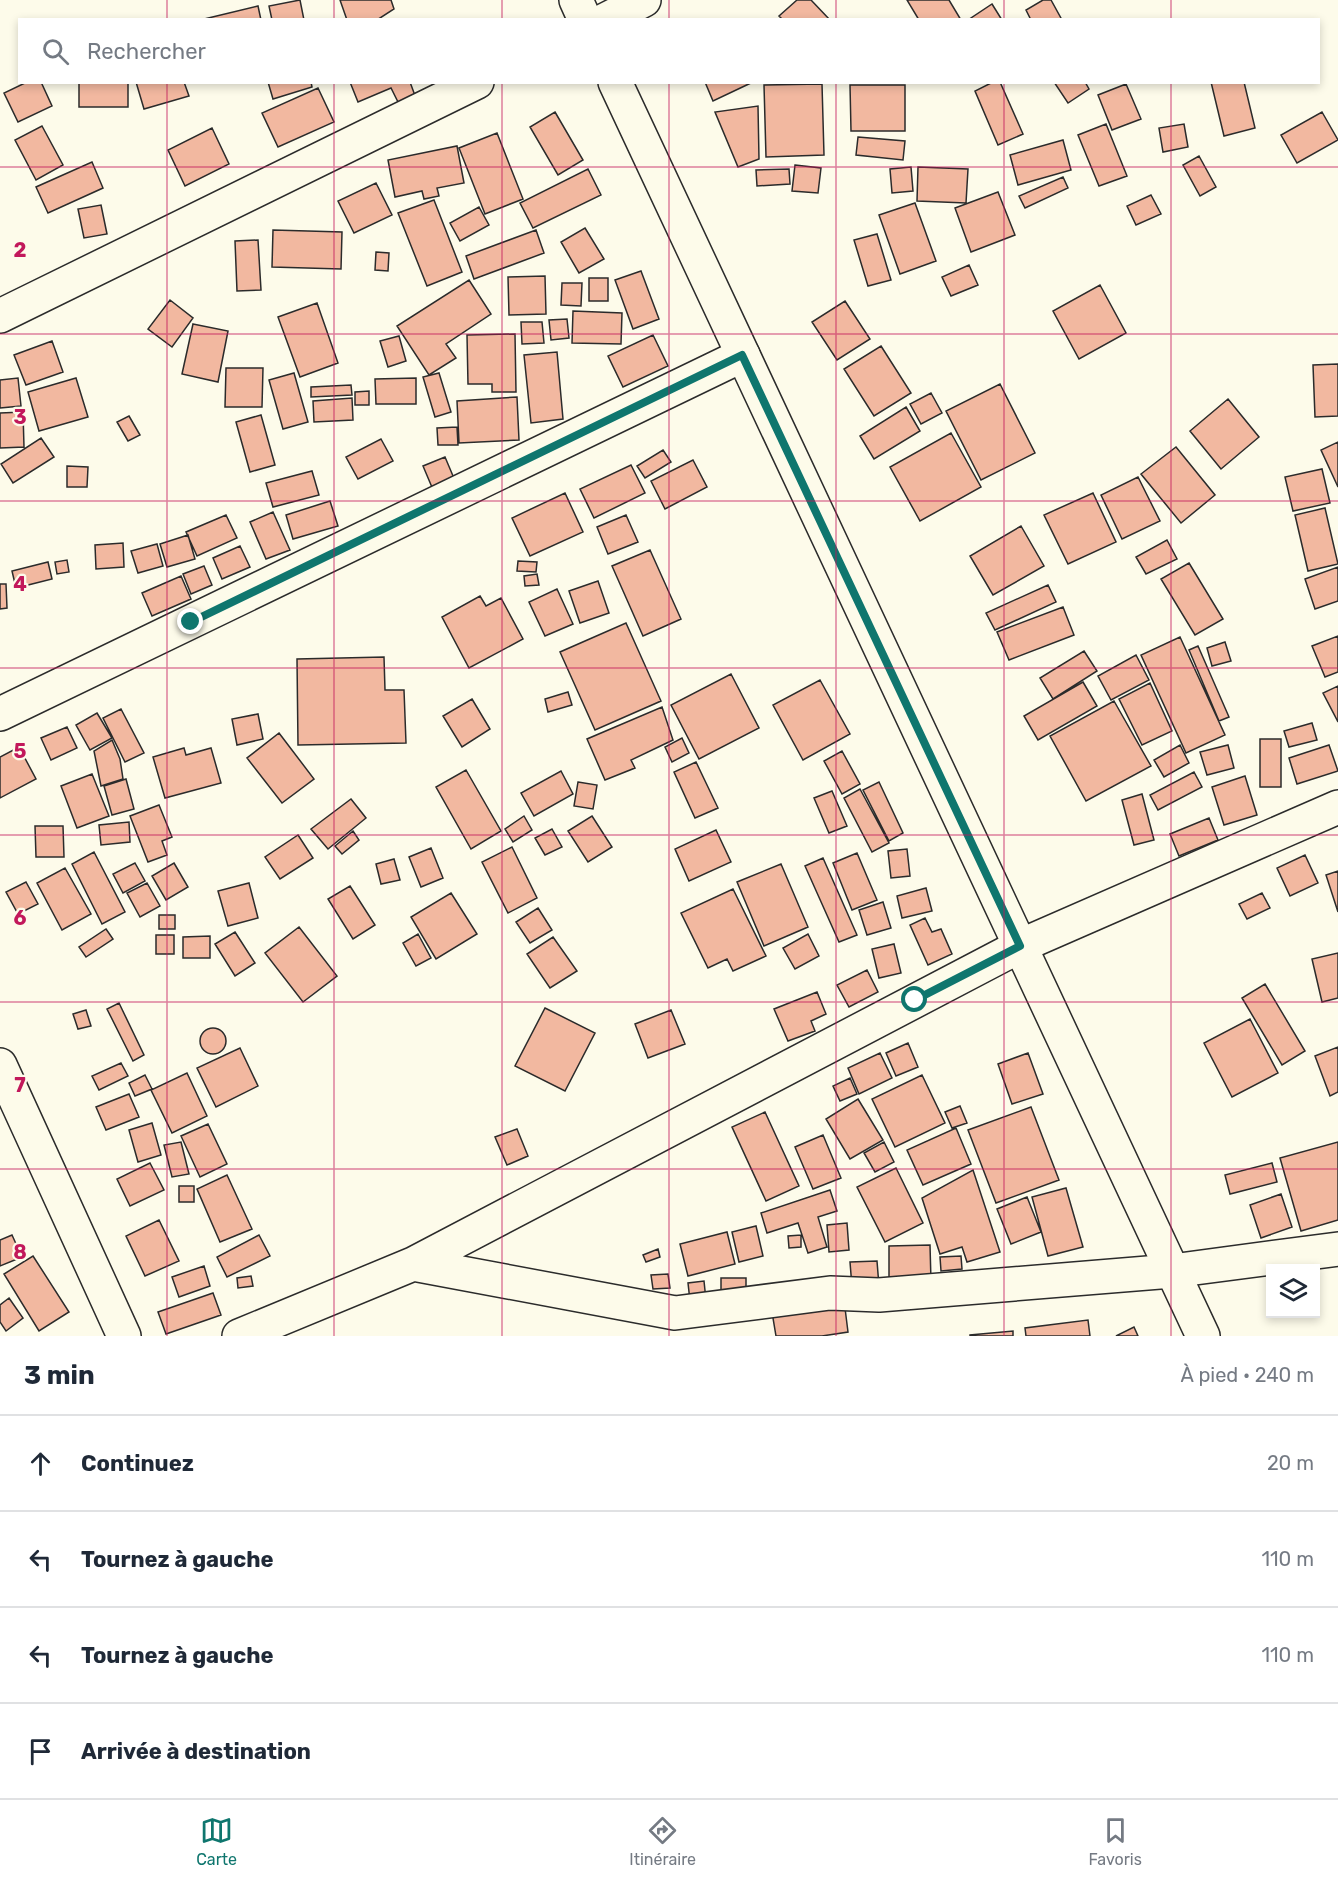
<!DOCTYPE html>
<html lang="fr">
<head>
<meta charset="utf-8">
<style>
	body { margin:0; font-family:Rubik,sans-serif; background:#f6f6f7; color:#1f2937 }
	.controls { position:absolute; right:18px; bottom:18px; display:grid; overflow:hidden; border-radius:0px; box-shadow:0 3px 9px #0003 }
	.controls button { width:54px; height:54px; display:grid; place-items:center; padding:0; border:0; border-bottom:2px solid #e0e1e3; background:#fff; color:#1f2937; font:30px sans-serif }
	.stop { position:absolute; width:18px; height:18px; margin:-14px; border:4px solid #0f766e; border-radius:50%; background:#fff }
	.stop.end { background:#0f766e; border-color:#fff; box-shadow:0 2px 6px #0008 }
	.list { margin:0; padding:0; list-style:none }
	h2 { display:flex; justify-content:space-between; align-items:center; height:78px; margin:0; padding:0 24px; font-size:26px }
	h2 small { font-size:20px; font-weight:400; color:#747a83 }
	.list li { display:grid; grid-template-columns:39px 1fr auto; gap:18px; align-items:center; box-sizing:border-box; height:96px; padding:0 24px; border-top:2px solid #e0e1e3 }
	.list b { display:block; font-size:22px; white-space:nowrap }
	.list em { font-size:20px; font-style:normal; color:#747a83 }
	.icon { flex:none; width:33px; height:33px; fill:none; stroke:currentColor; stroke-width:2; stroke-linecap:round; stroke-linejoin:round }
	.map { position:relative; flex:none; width:1338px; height:1336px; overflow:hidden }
	.search { position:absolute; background:#fff; box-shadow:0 3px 9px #0003; left:18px; right:18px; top:18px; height:66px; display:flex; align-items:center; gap:15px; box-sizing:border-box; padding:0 21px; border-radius:0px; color:#747a83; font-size:22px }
	.sheet { height:462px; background:#fff }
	nav { display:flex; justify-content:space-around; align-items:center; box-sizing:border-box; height:84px; border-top:2px solid #e0e1e3; background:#fff; font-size:16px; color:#747a83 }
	nav a { display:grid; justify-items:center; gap:3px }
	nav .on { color:#0f766e }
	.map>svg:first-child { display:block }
	.building { fill:#f2b8a0; stroke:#2b2b2b; stroke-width:1.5 }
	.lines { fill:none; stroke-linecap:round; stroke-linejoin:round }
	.minor-casing { stroke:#2b2b2b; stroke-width:36 }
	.tertiary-casing { stroke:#2b2b2b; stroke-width:36 }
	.minor { stroke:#fdfbea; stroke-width:33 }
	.tertiary { stroke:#fdfbea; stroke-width:33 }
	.route { stroke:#0f766e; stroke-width:8 }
	.grid { fill:none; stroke:#c2185b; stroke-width:1.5; stroke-opacity:0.55 }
	.grid-label { font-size:20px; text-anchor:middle; font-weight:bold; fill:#c2185b; stroke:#fdfbea; stroke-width:4.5; stroke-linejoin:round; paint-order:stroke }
</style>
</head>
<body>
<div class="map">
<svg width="1338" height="1336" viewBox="0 0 1338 1336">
	<rect width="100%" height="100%" fill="#fdfbea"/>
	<!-- building -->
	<path class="building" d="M300,0L304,20H272L269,6Z
		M340,0H391L394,9L377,20H347Z
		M797,0H811L830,20H783L779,16Z
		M907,0H949L961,20H919Z
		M1043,0H1051L1062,20H1031L1026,10Z
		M992,4L1002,20H968Z
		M258,6L261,20H200Z
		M27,82H41L52,106L18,122L4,93Z
		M79,82H128V107H79Z
		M136,82H184L189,96L144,109Z
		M268,82H311L312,87L273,99Z
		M350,82H410L417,101L401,108L391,88L358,102Z
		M705,82H753L713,101Z
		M993,82H1000L1023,134L998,145L975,91Z
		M1054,82H1085L1089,89L1068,103Z
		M1211,82H1244L1255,128L1224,136Z
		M822,84L824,155L766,157L764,85Z
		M1126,84L1141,119L1112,130L1098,95Z
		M850,85H905V131H851Z
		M318,88L334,122L278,147L262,113Z
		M758,106L759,159L738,167L715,112Z
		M555,112L583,160L558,175L530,127Z
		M1322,112L1338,140L1297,163L1281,135Z
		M1106,124L1127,176L1099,186L1078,135Z
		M1184,124L1188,147L1163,152L1159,128Z
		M42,126L63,165L36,180L15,140Z
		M212,128L229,164L185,186L168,150Z
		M497,133L523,199L485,214L459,148Z
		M858,137L905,141L903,160L856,155Z
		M1063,140L1071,170L1018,185L1010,155Z
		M457,146L464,183L437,188L439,196L424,199L422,191L395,197L388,160Z
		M1199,156L1216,187L1200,196L1183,165Z
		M92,162L103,188L48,213L36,187Z
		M795,165L821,168L818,193L792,191Z
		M911,167L913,191L892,193L890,169Z
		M918,167L968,169L966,203L917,201Z
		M588,169L601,195L533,228L520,203Z
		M789,169L790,184L757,186L756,170Z
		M1063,177L1068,188L1025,208L1019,196Z
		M376,183L392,215L354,233L338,201Z
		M998,192L1015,235L971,252L955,208Z
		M1151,195L1161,214L1136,225L1127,206Z
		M434,200L462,272L427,286L398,213Z
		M915,203L936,261L900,274L879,215Z
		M101,205L107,234L84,238L78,209Z
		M479,207L489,225L460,241L450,223Z
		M585,228L604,259L579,273L561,242Z
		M273,230L342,232L341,269L272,267Z
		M536,230L544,253L474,279L466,256Z
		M877,234L891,280L868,286L854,240Z
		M258,240L261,290L237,291L235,241Z
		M376,252L389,253L388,271L375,270Z
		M969,265L978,285L951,296L942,277Z
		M641,271L659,319L633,329L615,280Z
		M545,276L546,314L509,315L508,277Z
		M589,278H608V301H589Z
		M469,280L491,314L446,344L456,358L429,375L397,326Z
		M562,283H582L581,306L561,305Z
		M1100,285L1126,333L1079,359L1053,311Z
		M170,300L193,318L172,347L148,329Z
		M845,301L870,339L837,360L812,322Z
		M317,303L338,363L300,377L278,317Z
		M573,311L622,313L621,344L572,343Z
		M567,319L569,338L551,340L549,320Z
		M521,322H542L544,343L522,344Z
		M193,324L228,331L218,382L182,374Z
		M515,334L516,392H492V384H468L467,335Z
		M653,335L668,366L623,387L608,356Z
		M399,336L406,361L388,367L380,341Z
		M52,341L63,372L26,385L14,355Z
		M881,346L911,393L874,416L844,369Z
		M557,352L563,419L531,423L524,355Z
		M1338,364V416L1315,417L1313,365Z
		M226,368H263L262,407H225Z
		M294,373L308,422L283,429L269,380Z
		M439,373L451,412L435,417L423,377Z
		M18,378L21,406L0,408V380Z
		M76,378L88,417L39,431L28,392Z
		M416,378V404H376L375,379Z
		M1000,384L1035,453L981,480L946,411Z
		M351,385L352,395L311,397V387Z
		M369,391V405H355V392Z
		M931,393L942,413L921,424L910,404Z
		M517,397L519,440L459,443L457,401Z
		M352,398L353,420L314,422L313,401Z
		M1228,399L1259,437L1221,469L1190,431Z
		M906,407L920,431L874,459L860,436Z
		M23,412L24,447L0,448V413Z
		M261,415L275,465L250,472L236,422Z
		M129,416L140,435L128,441L117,422Z
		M457,427L458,445H438L437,428Z
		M951,433L981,487L920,521L890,467Z
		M41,438L54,457L13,483L1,464Z
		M381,439L393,461L358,479L346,457Z
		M1338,442V487L1321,450Z
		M1176,447L1215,495L1181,523L1141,474Z
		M663,450L671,462L645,478L637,466Z
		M445,457L456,483L434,492L423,466Z
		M693,460L707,487L665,509L651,481Z
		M631,465L645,493L594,518L580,489Z
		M67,466L88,467L87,487H67Z
		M1322,469L1330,503L1293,511L1285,477Z
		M312,471L319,495L273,507L266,483Z
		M1138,477L1160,521L1122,539L1101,495Z
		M565,493L583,532L530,556L512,518Z
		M1093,493L1116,542L1068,564L1044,515Z
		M330,501L338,526L293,539L286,515Z
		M1325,508L1338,564L1308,571L1295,515Z
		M273,512L290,550L266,559L250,522Z
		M226,515L237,538L197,556L186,532Z
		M626,515L638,542L608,554L597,527Z
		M1021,526L1044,566L993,595L970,556Z
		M188,535L195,559L167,567L160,544Z
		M1167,540L1177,559L1146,574L1136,557Z
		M123,543L124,567L96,569L95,545Z
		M157,544L163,566L138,573L131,551Z
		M240,546L250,567L222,579L213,558Z
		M650,550L681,619L643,636L612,566Z
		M67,560L69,572L57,574L55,562Z
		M518,561L537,562L536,572L517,571Z
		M48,562L52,579L16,588L12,571Z
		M1189,563L1223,619L1195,635L1161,579Z
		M204,566L212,585L191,594L183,574Z
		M1338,567V601L1315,609L1305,579Z
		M537,574L539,585L525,586L524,576Z
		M181,576L191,599L152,616L142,593Z
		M598,581L609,613L580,623L569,591Z
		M0,584H6L7,608L0,609Z
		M1048,585L1056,602L995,630L986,613Z
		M557,589L573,624L545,636L529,602Z
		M480,596L486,606L501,598L523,639L469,668L442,617Z
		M1063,607L1074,635L1009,660L997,632Z
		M626,623L661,701L595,730L560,652Z
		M1338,636V672L1325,677L1312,646Z
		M1180,637L1225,735L1186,753L1141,655Z
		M1225,642L1231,661L1212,666L1207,648Z
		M1198,646L1229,717L1219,721L1189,650Z
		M1084,651L1097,671L1053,699L1040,678Z
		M1136,655L1149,680L1111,700L1098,676Z
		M384,657L385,690H404L406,743L298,745L297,659Z
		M731,674L759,728L699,759L671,705Z
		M820,680L850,734L803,760L773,705Z
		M1083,682L1097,706L1038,740L1024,716Z
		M1150,683L1172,731L1142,745L1119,699Z
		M1338,686V722L1323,693Z
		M568,692L572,705L548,712L545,699Z
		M472,699L490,729L462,747L443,716Z
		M1114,701L1151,766L1086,801L1050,736Z
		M662,707L673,740L631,760L635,768L605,780L587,739Z
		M121,709L144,753L125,762L103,718Z
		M97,713L112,738L90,750L76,725Z
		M258,714L263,739L237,745L232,719Z
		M1312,723L1317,740L1289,747L1284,731Z
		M67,727L77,748L51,760L41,738Z
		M279,733L314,779L282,803L247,758Z
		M682,738L689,753L672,762L665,747Z
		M1260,739H1281V787H1260Z
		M112,740L120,759L123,779L101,786L94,751Z
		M1180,745L1189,763L1164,777L1154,760Z
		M1228,745L1234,768L1207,775L1200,752Z
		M1329,745L1338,771L1297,784L1289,758Z
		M19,747L36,779L0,798V757Z
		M184,748L186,755L211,748L221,783L165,798L153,757Z
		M842,751L860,784L842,794L824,761Z
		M696,762L718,808L695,818L674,772Z
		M466,770L501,831L471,849L436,787Z
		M561,771L573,794L534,816L521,793Z
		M1194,772L1202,787L1158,810L1150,795Z
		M92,774L109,816L77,828L61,786Z
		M1245,776L1257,815L1224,825L1212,787Z
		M126,779L134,809L112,815L104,786Z
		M578,782L597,785L593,809L574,806Z
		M879,782L903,833L889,841L863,790Z
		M860,789L889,843L872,852L844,798Z
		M832,791L847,826L829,833L814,798Z
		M1142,794L1154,840L1134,845L1122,800Z
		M351,799L366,818L328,849L311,829Z
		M159,805L172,837L162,841L167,855L148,862L130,816Z
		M524,816L532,830L513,842L505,829Z
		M592,816L612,847L588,862L568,831Z
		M1209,818L1218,840L1179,856L1170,834Z
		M129,822L130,842L101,845L99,825Z
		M35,826H63L64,857H36Z
		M552,829L562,847L545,855L535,838Z
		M716,830L731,862L689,881L675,849Z
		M353,831L359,840L342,854L335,846Z
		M298,835L313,858L280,879L265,857Z
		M512,847L537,898L508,913L482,862Z
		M431,848L443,878L421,887L409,857Z
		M907,849L910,876L891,878L888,851Z
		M94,852L125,912L102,924L72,864Z
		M857,853L877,900L852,910L833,863Z
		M1305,855L1318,883L1290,896L1277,868Z
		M823,858L857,935L839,942L805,866Z
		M394,859L400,880L381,884L376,864Z
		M135,863L145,881L123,893L113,874Z
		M174,863L188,887L166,900L152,876Z
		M781,864L808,927L764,946L737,882Z
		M65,868L91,914L62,930L37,883Z
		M1338,871V912L1326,875Z
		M26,882L38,904L18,914L6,892Z
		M147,883L160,906L140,917L127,893Z
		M249,883L258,918L228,926L218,891Z
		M350,886L375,925L353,939L328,899Z
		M926,888L932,911L902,918L897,896Z
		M733,889L766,956L733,971L727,959L708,968L681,913Z
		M451,893L477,934L436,959L411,917Z
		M1262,893L1270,908L1247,919L1239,904Z
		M883,902L891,928L867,935L859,910Z
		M538,908L552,930L530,943L516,922Z
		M159,915H175V929H159Z
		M925,918L932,932L941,929L952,954L928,965L910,925Z
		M299,927L337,976L303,1002L265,953Z
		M106,929L113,939L86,957L79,947Z
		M235,932L255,963L235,976L215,944Z
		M418,934L431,958L416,966L403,943Z
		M808,934L819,956L795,969L783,948Z
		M156,935H174V954H156Z
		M210,936V958H183V937Z
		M553,937L577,971L550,988L527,954Z
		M894,944L901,973L879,978L872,949Z
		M1338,953V998L1322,1002L1312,959Z
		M867,970L878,992L849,1007L837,985Z
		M1265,984L1305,1051L1282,1065L1242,998Z
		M817,992L826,1014L811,1021L815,1031L788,1041L774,1009Z
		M119,1003L144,1055L133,1061L107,1009Z
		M545,1008L595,1033L565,1091L515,1066Z
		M86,1010L91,1026L78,1029L73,1014Z
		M671,1010L685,1044L648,1058L635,1024Z
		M1250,1019L1278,1073L1232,1097L1204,1043Z
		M200 1041a13 13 0 1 1 26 0a13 13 0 1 1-26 0Z
		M908,1043L918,1067L896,1076L886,1053Z
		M1338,1047V1092L1330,1096L1315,1056Z
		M240,1048L258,1086L216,1107L197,1068Z
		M880,1053L892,1078L859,1094L848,1068Z
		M1028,1053L1043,1094L1012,1104L998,1064Z
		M121,1063L128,1076L99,1090L92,1076Z
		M187,1073L207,1116L172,1133L151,1090Z
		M145,1075L152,1089L135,1096L129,1083Z
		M922,1075L945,1123L895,1147L872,1099Z
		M850,1078L857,1094L840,1101L833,1086Z
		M129,1094L139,1117L106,1130L96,1107Z
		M858,1099L883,1140L850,1159L826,1119Z
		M960,1106L967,1123L952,1128L945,1112Z
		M1031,1107L1059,1180L996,1203L968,1130Z
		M765,1112L799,1186L766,1201L732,1127Z
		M152,1123L161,1155L138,1162L129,1130Z
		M208,1124L227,1164L200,1177L181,1136Z
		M956,1128L971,1164L923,1185L907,1150Z
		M517,1129L528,1156L507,1165L495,1137Z
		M823,1135L841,1178L813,1189L795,1147Z
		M181,1142L189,1174L172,1177L164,1145Z
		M884,1142L894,1162L875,1172L864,1153Z
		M1338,1142V1220L1301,1231L1280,1158Z
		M150,1163L164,1190L130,1206L117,1179Z
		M1272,1163L1277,1182L1230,1194L1225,1175Z
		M896,1168L923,1223L885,1242L857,1187Z
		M973,1170L1000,1252L967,1262L962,1247L940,1254L922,1198Z
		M227,1175L252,1229L220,1242L197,1189Z
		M179,1186H194V1202H179Z
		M1066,1188L1083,1247L1048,1256L1032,1197Z
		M830,1190L837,1211L818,1217L827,1247L808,1253L798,1223L767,1233L761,1213Z
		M1281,1194L1292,1227L1261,1238L1250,1205Z
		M1027,1197L1041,1232L1011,1244L997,1209Z
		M159,1220L179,1261L145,1276L126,1236Z
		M847,1223L849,1250L829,1252L827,1225Z
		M756,1226L763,1256L739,1262L732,1232Z
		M727,1232L735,1264L688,1276L680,1244Z
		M12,1235L22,1257L0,1266V1240Z
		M259,1235L270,1256L227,1277L217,1257Z
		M801,1235V1247L789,1248L788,1236Z
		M930,1245L931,1281L889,1282V1246Z
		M658,1249L660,1257L646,1262L643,1255Z
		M33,1256L69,1312L39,1331L4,1274Z
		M961,1256L962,1269L941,1271L940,1257Z
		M877,1261L879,1286L852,1287L850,1262Z
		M204,1266L210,1286L179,1297L172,1277Z
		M668,1274L670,1288L653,1289L651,1275Z
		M251,1276L253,1286L238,1288L237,1278Z
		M721,1278H746V1297H721Z
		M704,1281L706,1300L690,1301L688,1283Z
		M213,1293L221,1315L166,1334L158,1312Z
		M9,1298L23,1318L6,1331L0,1322V1305Z
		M844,1300L848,1332L822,1336H776L772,1312Z
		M1088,1320L1090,1336H1026L1025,1328Z
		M1134,1327L1138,1336H1116Z
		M1013,1331V1336H970V1335Z"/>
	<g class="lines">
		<defs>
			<path id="minor" d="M605,20L644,0
				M0,316L477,82
				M0,714L743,355
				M0,1065L124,1336
				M413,1264L675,1313L830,1293L879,1295L1172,1271L1338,1249
				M239,1336L413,1264L1020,946L1338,807"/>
			<path id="tertiary" d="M576,0L585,20
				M615,82L1203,1336"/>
		</defs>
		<!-- minor casing -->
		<use href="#minor" class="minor-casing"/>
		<!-- tertiary casing -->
		<use href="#tertiary" class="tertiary-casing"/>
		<!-- minor -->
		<use href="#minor" class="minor"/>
		<!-- tertiary -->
		<use href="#tertiary" class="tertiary"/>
	</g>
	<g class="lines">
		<!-- route -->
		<path class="route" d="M191,622L742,355L1020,946L915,1000"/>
	</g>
	<!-- grid -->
	<path class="grid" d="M167,0V20M334,0V20M502,0V20M669,0V20M836,0V20M1004,0V20M1171,0V20M167,82V1336M334,82V1336M502,82V1336M669,82V1336M836,82V1336M1004,82V1336M1171,82V1336M0,167H1338M0,334H1338M0,501H1338M0,668H1338M0,835H1338M0,1002H1338M0,1169H1338"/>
	<g class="grid-label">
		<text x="20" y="257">2</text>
		<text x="20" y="424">3</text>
		<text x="20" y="591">4</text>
		<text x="20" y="758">5</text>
		<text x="20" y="925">6</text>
		<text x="20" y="1092">7</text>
		<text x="20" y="1259">8</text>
	</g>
</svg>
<div class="controls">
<button><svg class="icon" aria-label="layers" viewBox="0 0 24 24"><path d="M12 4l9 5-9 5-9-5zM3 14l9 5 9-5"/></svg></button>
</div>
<div class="stop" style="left:915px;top:1000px"></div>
<div class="stop end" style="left:191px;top:622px"></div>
<div class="search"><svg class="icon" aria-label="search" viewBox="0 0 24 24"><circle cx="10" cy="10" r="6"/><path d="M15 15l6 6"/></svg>Rechercher</div>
</div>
<section class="sheet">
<h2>3 min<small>À pied · 240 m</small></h2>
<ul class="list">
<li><svg class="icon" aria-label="ahead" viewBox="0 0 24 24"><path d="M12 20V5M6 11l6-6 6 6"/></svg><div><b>Continuez</b></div><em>20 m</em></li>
<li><svg class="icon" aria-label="left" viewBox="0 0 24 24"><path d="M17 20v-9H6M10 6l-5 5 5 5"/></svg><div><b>Tournez à gauche</b></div><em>110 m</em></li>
<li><svg class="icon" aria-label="left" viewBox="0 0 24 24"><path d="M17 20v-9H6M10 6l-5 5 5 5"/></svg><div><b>Tournez à gauche</b></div><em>110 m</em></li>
<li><svg class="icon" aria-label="arrive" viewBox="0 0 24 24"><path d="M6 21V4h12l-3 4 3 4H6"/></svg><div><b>Arrivée à destination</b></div></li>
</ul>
</section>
<nav>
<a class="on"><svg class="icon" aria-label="map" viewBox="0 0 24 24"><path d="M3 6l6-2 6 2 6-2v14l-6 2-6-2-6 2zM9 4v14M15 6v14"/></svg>Carte</a>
<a><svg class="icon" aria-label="directions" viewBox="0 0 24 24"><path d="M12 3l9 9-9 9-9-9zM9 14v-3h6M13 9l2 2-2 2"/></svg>Itinéraire</a>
<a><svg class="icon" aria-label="saved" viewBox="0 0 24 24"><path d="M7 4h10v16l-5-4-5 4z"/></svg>Favoris</a>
</nav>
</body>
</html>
